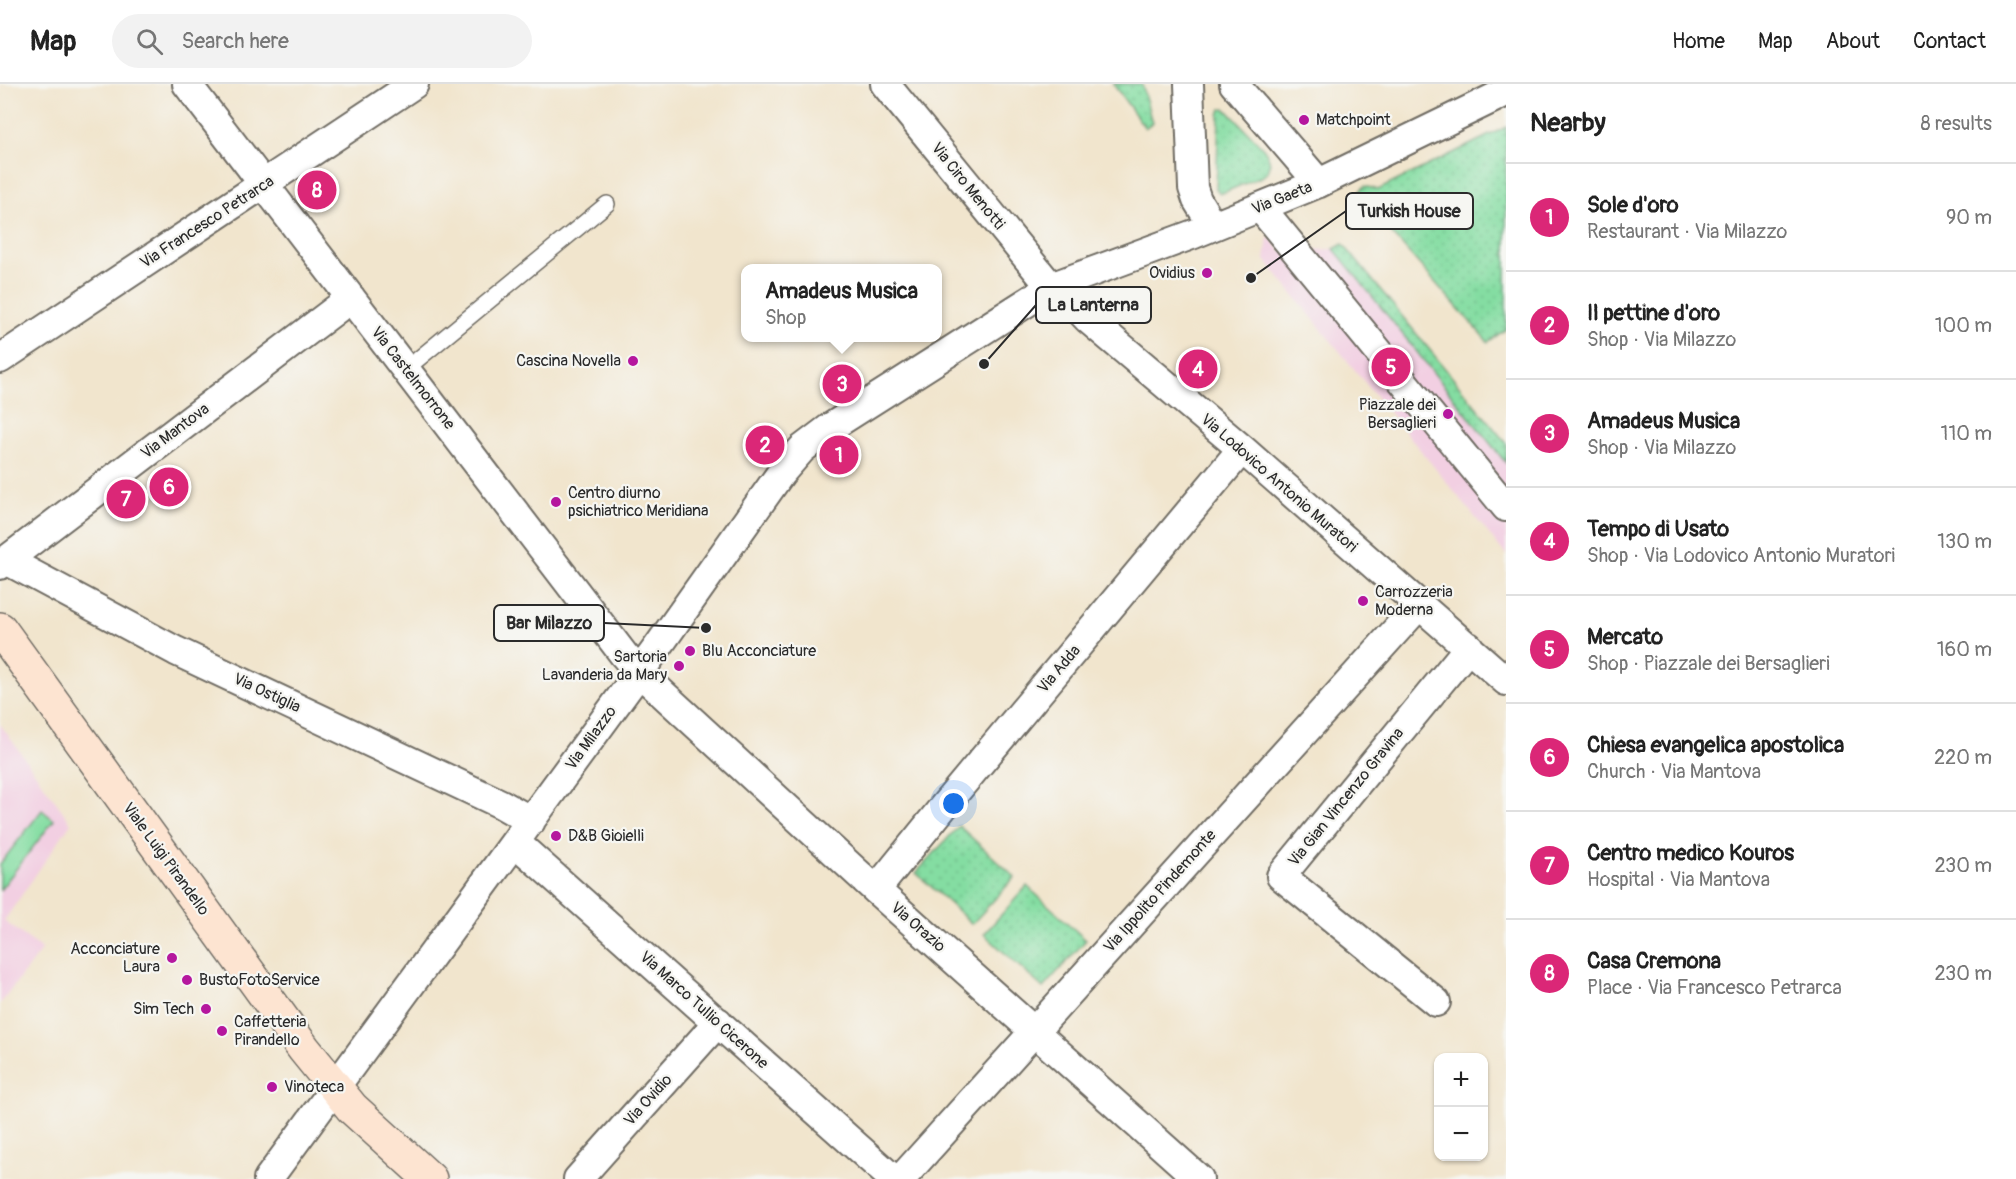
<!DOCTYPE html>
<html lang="en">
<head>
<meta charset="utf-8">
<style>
	body { margin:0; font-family:Pangolin,sans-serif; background:#f2f2f2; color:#222 }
	.controls { position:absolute; right:18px; bottom:18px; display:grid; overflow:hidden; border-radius:12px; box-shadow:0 2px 4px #0004 }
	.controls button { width:54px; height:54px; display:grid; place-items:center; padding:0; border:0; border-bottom:2px solid #e0e0e0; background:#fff; color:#222; font:30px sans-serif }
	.you { position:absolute; left:954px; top:720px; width:21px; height:21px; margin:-15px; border:4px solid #fff; border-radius:50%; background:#1a73e8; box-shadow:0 0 0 9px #1a73e833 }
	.badge { display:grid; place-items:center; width:39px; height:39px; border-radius:50%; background:#db2777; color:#fff; font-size:20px; font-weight:700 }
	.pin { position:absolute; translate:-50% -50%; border:3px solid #fff; box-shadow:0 2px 6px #0006 }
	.popup { position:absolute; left:741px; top:180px; width:201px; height:78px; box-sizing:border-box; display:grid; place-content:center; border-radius:12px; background:#fff; filter:drop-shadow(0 2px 4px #0005); font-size:20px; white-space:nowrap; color:#767676 }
	.popup b { font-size:22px; color:#222 }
	.popup::after { content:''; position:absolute; left:50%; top:100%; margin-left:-12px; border:12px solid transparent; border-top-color:#fff }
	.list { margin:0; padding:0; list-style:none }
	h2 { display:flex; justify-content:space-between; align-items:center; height:78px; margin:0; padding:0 24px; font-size:26px }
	h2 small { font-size:20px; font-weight:400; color:#767676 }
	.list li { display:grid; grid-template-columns:39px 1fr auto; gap:18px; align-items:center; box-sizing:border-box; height:108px; padding:0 24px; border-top:2px solid #e0e0e0 }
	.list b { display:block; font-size:22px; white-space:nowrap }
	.list p { margin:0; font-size:20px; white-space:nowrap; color:#767676 }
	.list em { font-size:20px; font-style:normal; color:#767676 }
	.icon { flex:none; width:33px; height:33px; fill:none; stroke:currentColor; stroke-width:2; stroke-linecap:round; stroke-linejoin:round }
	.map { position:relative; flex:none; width:1506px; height:1095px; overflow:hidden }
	header { display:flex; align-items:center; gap:36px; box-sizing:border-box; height:84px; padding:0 30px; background:#fff; border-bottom:2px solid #e0e0e0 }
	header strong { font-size:28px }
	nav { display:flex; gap:33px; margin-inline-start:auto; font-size:21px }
	.search { width:420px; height:54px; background:#f2f2f2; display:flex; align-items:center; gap:15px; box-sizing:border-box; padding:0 21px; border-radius:33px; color:#767676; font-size:22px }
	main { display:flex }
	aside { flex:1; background:#fff }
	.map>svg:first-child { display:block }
	.built { fill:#f2cfe2 }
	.green { fill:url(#green-dots); stroke:#588466; stroke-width:1.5 }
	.pitch { fill:#84dda2; stroke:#588466; stroke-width:1.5 }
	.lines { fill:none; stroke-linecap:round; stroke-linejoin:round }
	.service-casing { stroke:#706c64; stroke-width:18 }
	.minor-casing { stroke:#706c64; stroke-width:32 }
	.secondary-casing { stroke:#706c64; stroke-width:36 }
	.service { stroke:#fff; stroke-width:15 }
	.minor { stroke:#fff; stroke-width:28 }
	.secondary { stroke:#fde4d1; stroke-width:33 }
	.poi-dot { fill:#b5179e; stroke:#f6f6f2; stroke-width:2 }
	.labels { text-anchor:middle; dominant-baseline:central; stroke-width:4.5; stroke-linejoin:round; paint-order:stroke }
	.poi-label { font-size:16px; fill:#2b2b2b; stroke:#f6f6f2; text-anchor:start }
	.street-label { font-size:16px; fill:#2b2b2b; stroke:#f6f6f2 }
	.leader { fill:none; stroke:#2b2b2b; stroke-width:2 }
	.callout-dot { fill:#2b2b2b; stroke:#f6f6f2; stroke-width:2 }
	.callout { fill:#f6f6f2; stroke:#2b2b2b; stroke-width:2 }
	.callout-label { font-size:18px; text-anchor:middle; font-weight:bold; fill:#2b2b2b }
</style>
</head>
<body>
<header>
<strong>Map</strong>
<div class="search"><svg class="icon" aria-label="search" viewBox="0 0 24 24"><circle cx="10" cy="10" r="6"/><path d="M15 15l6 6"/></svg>Search here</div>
<nav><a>Home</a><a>Map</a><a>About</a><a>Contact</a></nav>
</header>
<main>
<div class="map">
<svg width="1506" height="1095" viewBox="0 0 1506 1095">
	<defs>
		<pattern id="green-dots" width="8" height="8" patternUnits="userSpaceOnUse" patternTransform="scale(1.5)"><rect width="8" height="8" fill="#84dda2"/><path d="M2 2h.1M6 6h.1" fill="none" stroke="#72be8c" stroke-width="1.8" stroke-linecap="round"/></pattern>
	</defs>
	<rect width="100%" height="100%" fill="#f6f6f2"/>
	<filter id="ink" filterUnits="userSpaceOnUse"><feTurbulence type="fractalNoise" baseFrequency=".0167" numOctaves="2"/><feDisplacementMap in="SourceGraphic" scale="12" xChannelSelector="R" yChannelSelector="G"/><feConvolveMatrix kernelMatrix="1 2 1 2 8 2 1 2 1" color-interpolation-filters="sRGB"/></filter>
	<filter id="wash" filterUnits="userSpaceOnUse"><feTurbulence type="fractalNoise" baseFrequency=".008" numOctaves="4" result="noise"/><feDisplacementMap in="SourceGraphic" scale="24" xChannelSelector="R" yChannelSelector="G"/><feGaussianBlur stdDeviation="1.35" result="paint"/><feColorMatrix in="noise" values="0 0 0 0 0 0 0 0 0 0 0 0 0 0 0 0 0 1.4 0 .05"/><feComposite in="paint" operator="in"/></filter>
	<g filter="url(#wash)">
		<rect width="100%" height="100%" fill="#f1e5cd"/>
		<!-- built -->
		<path class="built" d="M1268,152L1281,167L1334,165L1506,379V471L1265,176Z
			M0,640L71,739L4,837L42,865L0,920Z"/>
		<!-- green -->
		<path class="green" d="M1113,0H1142L1152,39L1145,44Z
			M1225,24L1264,65C1270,75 1274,84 1263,92L1220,110L1216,105L1219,31L1221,25Z
			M1506,43V245L1488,258L1363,117L1359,108L1365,102L1378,106Z
			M1343,160L1506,359V379L1334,165Z
			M959,742L1015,793L972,840L916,789Z
			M1027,802L1086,856L1043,904L984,850Z"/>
		<!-- pitch -->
		<path class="pitch" d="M42,726L54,736L0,806V780Z"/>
	</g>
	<g filter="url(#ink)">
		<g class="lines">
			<defs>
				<path id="service" d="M406,285L607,120"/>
				<path id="minor" d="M187,0L624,571L639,588L876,806L1199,1095
					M885,0L1051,203L1069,215L1088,235L1242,365L1506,597
					M1189,0L1193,104L1197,116L1213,142
					M1234,0L1319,99
					M1260,123L1506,423
					M0,275L414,0
					M6,476L176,567L501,720L531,737
					M0,481L351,214
					M515,758L893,1095
					M876,806L944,722L1242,365
					M1436,918L1281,792L1469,563
					M268,1095L657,564L781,389L802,365L831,343L1051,203L1194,150L1319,99L1506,8
					M578,1095L718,938
					M901,1095L1419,521"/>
				<path id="secondary" d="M0,545L304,965L352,1024L430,1095"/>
			</defs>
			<!-- service casing -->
			<use href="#service" class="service-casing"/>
			<!-- minor casing -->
			<use href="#minor" class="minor-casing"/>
			<!-- secondary casing -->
			<use href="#secondary" class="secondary-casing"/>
			<!-- service -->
			<use href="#service" class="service"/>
			<!-- minor -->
			<use href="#minor" class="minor"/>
			<!-- secondary -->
			<use href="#secondary" class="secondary"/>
		</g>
	</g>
	<!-- markers -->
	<g class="poi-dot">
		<circle cx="1304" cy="36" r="6"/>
		<circle cx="1207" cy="189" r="6"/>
		<circle cx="633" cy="277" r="6"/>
		<circle cx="1448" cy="330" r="6"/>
		<circle cx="556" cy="418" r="6"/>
		<circle cx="1363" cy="517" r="6"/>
		<circle cx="690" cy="567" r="6"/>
		<circle cx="679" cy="582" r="6"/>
		<circle cx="556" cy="752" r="6"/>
		<circle cx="172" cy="874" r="6"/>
		<circle cx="187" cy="896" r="6"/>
		<circle cx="206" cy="925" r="6"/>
		<circle cx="222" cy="947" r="6"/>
		<circle cx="272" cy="1003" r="6"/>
	</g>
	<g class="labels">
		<!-- poi labels -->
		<g class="poi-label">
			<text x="1316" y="36">Matchpoint</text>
			<text x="1195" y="189" text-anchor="end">Ovidius</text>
			<text x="621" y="277" text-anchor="end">Cascina Novella</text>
			<text x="1436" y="321" text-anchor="end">Piazzale dei<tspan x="1436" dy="18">Bersaglieri</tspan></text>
			<text x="568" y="409">Centro diurno<tspan x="568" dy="18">psichiatrico Meridiana</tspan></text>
			<text x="1375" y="508">Carrozzeria<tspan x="1375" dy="18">Moderna</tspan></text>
			<text x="702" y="567">Blu Acconciature</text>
			<text x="667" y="573" text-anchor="end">Sartoria<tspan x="667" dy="18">Lavanderia da Mary</tspan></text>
			<text x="568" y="752">D&amp;B Gioielli</text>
			<text x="160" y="865" text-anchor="end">Acconciature<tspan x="160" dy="18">Laura</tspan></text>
			<text x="199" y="896">BustoFotoService</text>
			<text x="194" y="925" text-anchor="end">Sim Tech</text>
			<text x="234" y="938">Caffetteria<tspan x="234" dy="18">Pirandello</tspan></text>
			<text x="284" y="1003">Vinoteca</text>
		</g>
		<!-- street labels -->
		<g class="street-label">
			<text transform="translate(968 102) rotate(51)">Via Ciro Menotti</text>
			<text transform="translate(1282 114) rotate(-22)">Via Gaeta</text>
			<text transform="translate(207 138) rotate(-33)">Via Francesco Petrarca</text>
			<text transform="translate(413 294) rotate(52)">Via Castelmorrone</text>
			<text transform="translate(175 347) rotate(-37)">Via Mantova</text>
			<text transform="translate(1279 399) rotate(41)">Via Lodovico Antonio Muratori</text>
			<text transform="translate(1059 585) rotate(-50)">Via Adda</text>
			<text transform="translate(267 609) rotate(25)">Via Ostiglia</text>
			<text transform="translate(591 654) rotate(-54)">Via Milazzo</text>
			<text transform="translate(1346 713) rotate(-51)">Via Gian Vincenzo Gravina</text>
			<text transform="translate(166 775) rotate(54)">Viale Luigi Pirandello</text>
			<text transform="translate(1160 807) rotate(-48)">Via Ippolito Pindemonte</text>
			<text transform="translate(918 843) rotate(41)">Via Orazio</text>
			<text transform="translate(704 926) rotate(42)">Via Marco Tullio Cicerone</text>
			<text transform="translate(648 1016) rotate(-48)">Via Ovidio</text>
		</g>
	</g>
	<!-- callouts -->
	<path class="leader" d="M1251 194L1346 127M984 280L1036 221M706 544L604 539"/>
	<g class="callout-dot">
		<circle cx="1251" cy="194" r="6"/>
		<circle cx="984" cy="280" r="6"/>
		<circle cx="706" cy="544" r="6"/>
	</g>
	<g class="callout">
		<rect x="1346" y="109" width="127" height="36" rx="6"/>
		<rect x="1036" y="203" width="115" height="36" rx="6"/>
		<rect x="494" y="521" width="110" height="36" rx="6"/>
	</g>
	<g class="callout-label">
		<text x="1409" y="133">Turkish House</text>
		<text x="1093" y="227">La Lanterna</text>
		<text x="549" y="545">Bar Milazzo</text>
	</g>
</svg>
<div class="controls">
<button>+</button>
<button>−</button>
</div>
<div class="you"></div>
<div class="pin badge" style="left:839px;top:371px">1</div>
<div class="pin badge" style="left:765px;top:361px">2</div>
<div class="pin badge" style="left:842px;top:300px">3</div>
<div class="popup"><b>Amadeus Musica</b>Shop</div>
<div class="pin badge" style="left:1198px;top:285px">4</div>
<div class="pin badge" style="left:1391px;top:283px">5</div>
<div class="pin badge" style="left:169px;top:403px">6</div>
<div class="pin badge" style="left:126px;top:415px">7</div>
<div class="pin badge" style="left:317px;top:106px">8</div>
</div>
<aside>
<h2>Nearby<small>8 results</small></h2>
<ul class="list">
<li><span class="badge">1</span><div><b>Sole d'oro</b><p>Restaurant · Via Milazzo</p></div><em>90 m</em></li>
<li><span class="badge">2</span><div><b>Il pettine d'oro</b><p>Shop · Via Milazzo</p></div><em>100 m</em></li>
<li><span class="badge">3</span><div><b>Amadeus Musica</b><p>Shop · Via Milazzo</p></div><em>110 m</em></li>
<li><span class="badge">4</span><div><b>Tempo di Usato</b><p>Shop · Via Lodovico Antonio Muratori</p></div><em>130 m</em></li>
<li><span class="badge">5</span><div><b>Mercato</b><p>Shop · Piazzale dei Bersaglieri</p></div><em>160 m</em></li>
<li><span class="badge">6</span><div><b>Chiesa evangelica apostolica</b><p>Church · Via Mantova</p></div><em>220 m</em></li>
<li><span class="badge">7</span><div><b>Centro medico Kouros</b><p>Hospital · Via Mantova</p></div><em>230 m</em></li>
<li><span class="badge">8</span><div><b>Casa Cremona</b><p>Place · Via Francesco Petrarca</p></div><em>230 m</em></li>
</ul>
</aside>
</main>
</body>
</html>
